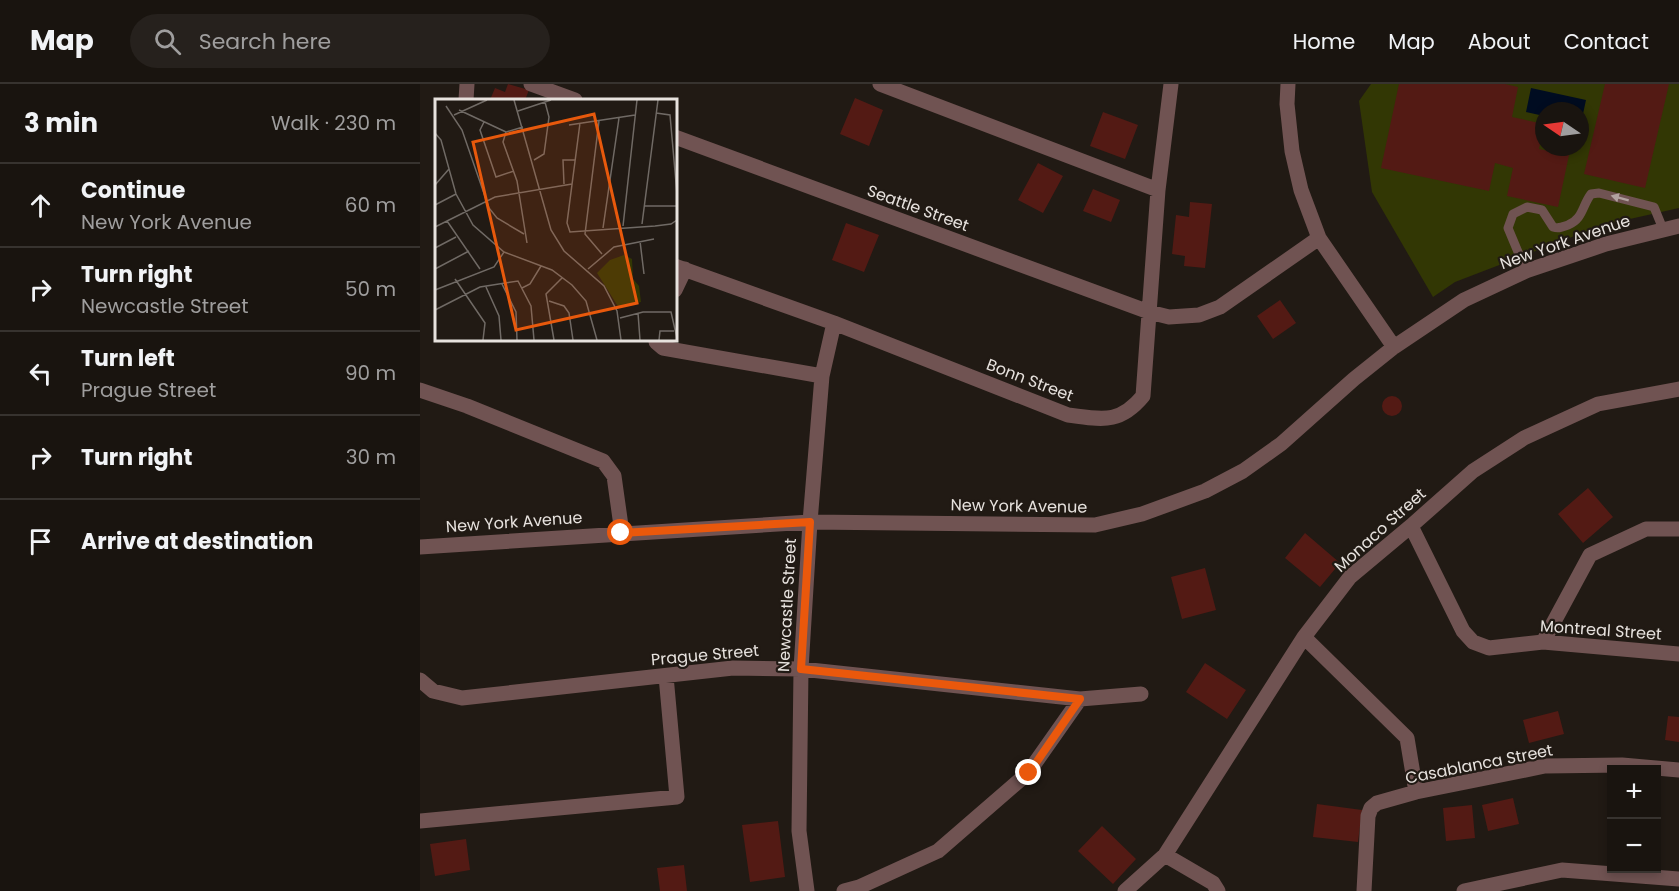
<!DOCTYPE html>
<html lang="en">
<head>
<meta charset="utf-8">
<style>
	body { margin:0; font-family:Poppins,sans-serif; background:#26211d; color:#f1f3f6 }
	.controls { position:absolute; right:18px; bottom:18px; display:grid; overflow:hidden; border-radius:0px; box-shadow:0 3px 9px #0003 }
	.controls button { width:54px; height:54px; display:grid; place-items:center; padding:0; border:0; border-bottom:2px solid #37332f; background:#19140f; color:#f1f3f6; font:30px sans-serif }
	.compass { position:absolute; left:1115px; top:18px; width:54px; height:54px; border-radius:50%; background:#19140f; box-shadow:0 3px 9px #0003; rotate:283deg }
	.stop { position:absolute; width:18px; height:18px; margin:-14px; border:4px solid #ea580c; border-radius:50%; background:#fff }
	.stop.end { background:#ea580c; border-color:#fff; box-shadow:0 2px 6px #0008 }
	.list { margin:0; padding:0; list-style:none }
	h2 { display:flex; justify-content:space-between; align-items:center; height:78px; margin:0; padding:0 24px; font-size:26px }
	h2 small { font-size:20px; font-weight:400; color:#9f9e9e }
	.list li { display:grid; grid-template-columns:39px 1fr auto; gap:18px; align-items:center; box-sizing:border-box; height:84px; padding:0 24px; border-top:2px solid #37332f }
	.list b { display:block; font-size:22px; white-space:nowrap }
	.list p { margin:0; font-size:20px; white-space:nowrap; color:#9f9e9e }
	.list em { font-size:20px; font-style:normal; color:#9f9e9e }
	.icon { flex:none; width:33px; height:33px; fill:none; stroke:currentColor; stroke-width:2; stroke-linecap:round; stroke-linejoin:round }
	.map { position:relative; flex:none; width:1259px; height:807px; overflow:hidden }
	header { display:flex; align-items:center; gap:36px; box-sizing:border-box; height:84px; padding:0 30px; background:#19140f; border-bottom:2px solid #37332f }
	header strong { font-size:28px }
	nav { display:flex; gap:33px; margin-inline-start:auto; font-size:21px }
	.search { width:420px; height:54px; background:#26211d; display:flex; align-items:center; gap:15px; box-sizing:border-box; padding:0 21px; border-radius:33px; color:#9f9e9e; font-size:22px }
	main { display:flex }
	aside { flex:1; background:#19140f }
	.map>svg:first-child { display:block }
	.green { fill:#323704; fill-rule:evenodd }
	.water { fill:#000c21 }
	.building { fill:#531a14 }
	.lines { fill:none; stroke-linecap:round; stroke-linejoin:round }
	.service { stroke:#705352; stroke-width:9 }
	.minor { stroke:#705352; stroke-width:15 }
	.oneway { fill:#b1a29f }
	.route { stroke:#ea580c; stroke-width:8 }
	.labels { text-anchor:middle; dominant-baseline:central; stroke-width:4.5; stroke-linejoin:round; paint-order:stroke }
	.street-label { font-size:16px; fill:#e7e2de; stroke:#211a14 }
	.inset-road { fill:none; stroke:#706a65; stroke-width:1.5 }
	.view { fill:#e8590c; fill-opacity:0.15; stroke:#e8590c; stroke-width:3 }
	.inset-edge { fill:none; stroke:#e7e2de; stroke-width:3 }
</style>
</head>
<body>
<header>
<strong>Map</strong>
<div class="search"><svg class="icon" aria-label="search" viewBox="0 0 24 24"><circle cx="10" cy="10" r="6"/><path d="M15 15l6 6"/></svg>Search here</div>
<nav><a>Home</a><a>Map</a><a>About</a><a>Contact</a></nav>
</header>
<main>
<aside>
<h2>3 min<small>Walk · 230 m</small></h2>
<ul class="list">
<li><svg class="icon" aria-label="ahead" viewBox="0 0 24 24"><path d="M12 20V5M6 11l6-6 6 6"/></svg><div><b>Continue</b><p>New York Avenue</p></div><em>60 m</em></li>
<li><svg class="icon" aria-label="right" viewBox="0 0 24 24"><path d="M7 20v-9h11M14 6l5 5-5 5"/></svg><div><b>Turn right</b><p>Newcastle Street</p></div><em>50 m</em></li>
<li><svg class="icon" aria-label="left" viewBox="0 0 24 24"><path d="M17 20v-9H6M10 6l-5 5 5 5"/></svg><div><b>Turn left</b><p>Prague Street</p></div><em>90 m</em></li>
<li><svg class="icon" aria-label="right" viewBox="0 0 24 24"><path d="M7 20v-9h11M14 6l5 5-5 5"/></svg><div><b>Turn right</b></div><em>30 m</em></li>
<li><svg class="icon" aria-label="arrive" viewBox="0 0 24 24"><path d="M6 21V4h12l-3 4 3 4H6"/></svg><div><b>Arrive at destination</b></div></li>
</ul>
</aside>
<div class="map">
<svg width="1259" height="807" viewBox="0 0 1259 807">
	<rect width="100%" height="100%" fill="#211a14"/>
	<!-- green -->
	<path class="green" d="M951,0H1259V124L1183,141L1035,198L1013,213L952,108L939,17ZM1124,27H1160V63H1124Z"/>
	<!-- water -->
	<path class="water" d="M1111,4L1166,16L1161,39L1160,27H1124V32L1106,28Z"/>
	<!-- building -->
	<path class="building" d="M88,0L109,6L105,16H70L75,4L85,8Z
		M979,0H1085L1098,3L1092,33L1124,40L1119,65L1149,71L1138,123L1087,112L1093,84L1075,79L1069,107L961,84Z
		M1185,0H1249L1225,104L1164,90Z
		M435,14L463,26L449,62L420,50Z
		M683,28L718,41L705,75L670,62Z
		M618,79L643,92L623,129L598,116Z
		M673,105L700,116L691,138L663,127Z
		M770,118L792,120L785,184L764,182L765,172L752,170L756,131L769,133Z
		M426,139L459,151L444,188L412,176Z
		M860,216L876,239L853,255L837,232Z
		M962 322a10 10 0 1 1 20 0a10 10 0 1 1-20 0Z
		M1168,404L1193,433L1163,459L1138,430Z
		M885,449L920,479L900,503L865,474Z
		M785,484L796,526L762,535L751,493Z
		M785,579L826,606L807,635L766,608Z
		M1138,627L1144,650L1109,659L1103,636Z
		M1248,632L1259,633V658L1245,656Z
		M1093,714L1099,740L1068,747L1062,721Z
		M897,720L942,726L938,758L893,753Z
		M1052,721L1055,754L1026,757L1023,724Z
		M358,737L365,793L330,798L322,741Z
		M682,742L716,775L693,800L658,767Z
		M46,755L50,786L15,792L10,760Z
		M264,781L267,807H240L237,784Z"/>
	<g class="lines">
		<!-- service -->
		<path class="service" d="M1106,187L1088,144L1093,130L1107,123L1122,126L1133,143C1139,145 1142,143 1148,141C1163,135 1162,122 1171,110L1179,109L1234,123L1243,145"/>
		<!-- minor -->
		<path class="minor" d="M111,0L155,16
			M460,0L738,106
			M868,0L867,20L872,67L881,106L899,154L974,263
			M46,16L47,0
			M255,53L729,228L749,233L779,231L800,223L899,154
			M255,182L414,239L648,331C681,335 699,341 723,312L738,106L751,0
			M255,206L265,185
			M236,255V258L243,264L402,292
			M0,306L47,322L183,377L194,392L202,449
			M991,442L1043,547L1053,558L1069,564L1123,558L1259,570
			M0,463L390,438L675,441L722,430L785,407L823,387L861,360L934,295L974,263L1044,216L1106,187L1186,160L1259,142
			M884,553L987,654L996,708
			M1123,558L1170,471L1226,445H1259
			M0,596L13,607L42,614L313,584L381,585L660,615L721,610
			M0,737L257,713L246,592
			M745,771L793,799L798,807
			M387,807L379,747L381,585L390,438L402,292L414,239
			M424,807L439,803L518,767L608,689L660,615
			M705,807L745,771L884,553L930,493L991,442L1053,387L1104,354L1178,320L1259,305
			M944,807L948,732L951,724L957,719L996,708L1125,682L1202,681L1259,686
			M1044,807L1142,786L1259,795"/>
	</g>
	<!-- one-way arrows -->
	<defs><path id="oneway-solid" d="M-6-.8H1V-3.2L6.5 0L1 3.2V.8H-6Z" transform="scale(1.5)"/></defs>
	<use class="oneway" href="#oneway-solid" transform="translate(1200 114) rotate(-165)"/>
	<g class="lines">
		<!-- route -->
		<path class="route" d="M201,449L390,438L381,585L660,615L609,689"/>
	</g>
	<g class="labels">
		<!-- street labels -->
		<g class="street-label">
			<text transform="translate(498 124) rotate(20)">Seattle Street</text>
			<text transform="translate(1145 158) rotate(-19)">New York Avenue</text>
			<text transform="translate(610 296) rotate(21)">Bonn Street</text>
			<text transform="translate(599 422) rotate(1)">New York Avenue</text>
			<text transform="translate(94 438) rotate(-4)">New York Avenue</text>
			<text transform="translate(960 446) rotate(-42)">Monaco Street</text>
			<text transform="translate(367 521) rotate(-87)">Newcastle Street</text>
			<text transform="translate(1181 546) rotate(4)">Montreal Street</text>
			<text transform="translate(285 571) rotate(-5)">Prague Street</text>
			<text transform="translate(1059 680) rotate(-11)">Casablanca Street</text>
		</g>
	</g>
	<!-- overview -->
	<g transform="translate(15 15)">
		<rect width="242" height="242" fill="#211a14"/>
		<path d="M189,156L197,160L198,180L204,187L206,203L184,209L162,174L175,161Z" fill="#323704"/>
		<path class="inset-road" d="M79,1L116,131L129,152L169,187L182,212L186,241M11,7L27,31L54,109L62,119L89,135M24,11L71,33M83,12L116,1M221,14L235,16L242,95M19,16L52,1M164,22L150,135L167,155M49,23L45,31L61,78L79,72M145,24L132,124L135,133L220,127L236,125L242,121M134,26L200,16M88,28L71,33L68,43L82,82L92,144M0,34L6,41L21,95L38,126L69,153L117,171L137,186L151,202L162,241M99,61L109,55L114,18L110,3M129,85L128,61H140M0,86L14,70M0,106L21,95M210,107H242M12,122L45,170M207,125L223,1M188,127L202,1M0,128L60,98L137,85M168,129L184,19M205,142L209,175M0,149L21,138M0,170L34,152M153,170L179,148L219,140M20,180L50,224L48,241M67,185L81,213L82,241M51,188L64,217L66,241M87,189L95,185L106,167M0,191L59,168L69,153M114,202L129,207L134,214L138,241M0,211L45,188L83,182L96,207L99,241M203,214L205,241M185,219L208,213H236L242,239M119,241L111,195L127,179M224,241L225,232H239"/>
		<path class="view" d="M159,15L202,204L81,231L38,43Z"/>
		<rect width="242" height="242" class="inset-edge"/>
	</g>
</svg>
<div class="controls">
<button>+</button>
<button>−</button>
</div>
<svg class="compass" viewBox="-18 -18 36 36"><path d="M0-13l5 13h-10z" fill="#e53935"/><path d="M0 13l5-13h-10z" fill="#9f9e9e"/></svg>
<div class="stop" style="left:201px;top:449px"></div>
<div class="stop end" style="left:609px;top:689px"></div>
</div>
</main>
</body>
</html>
